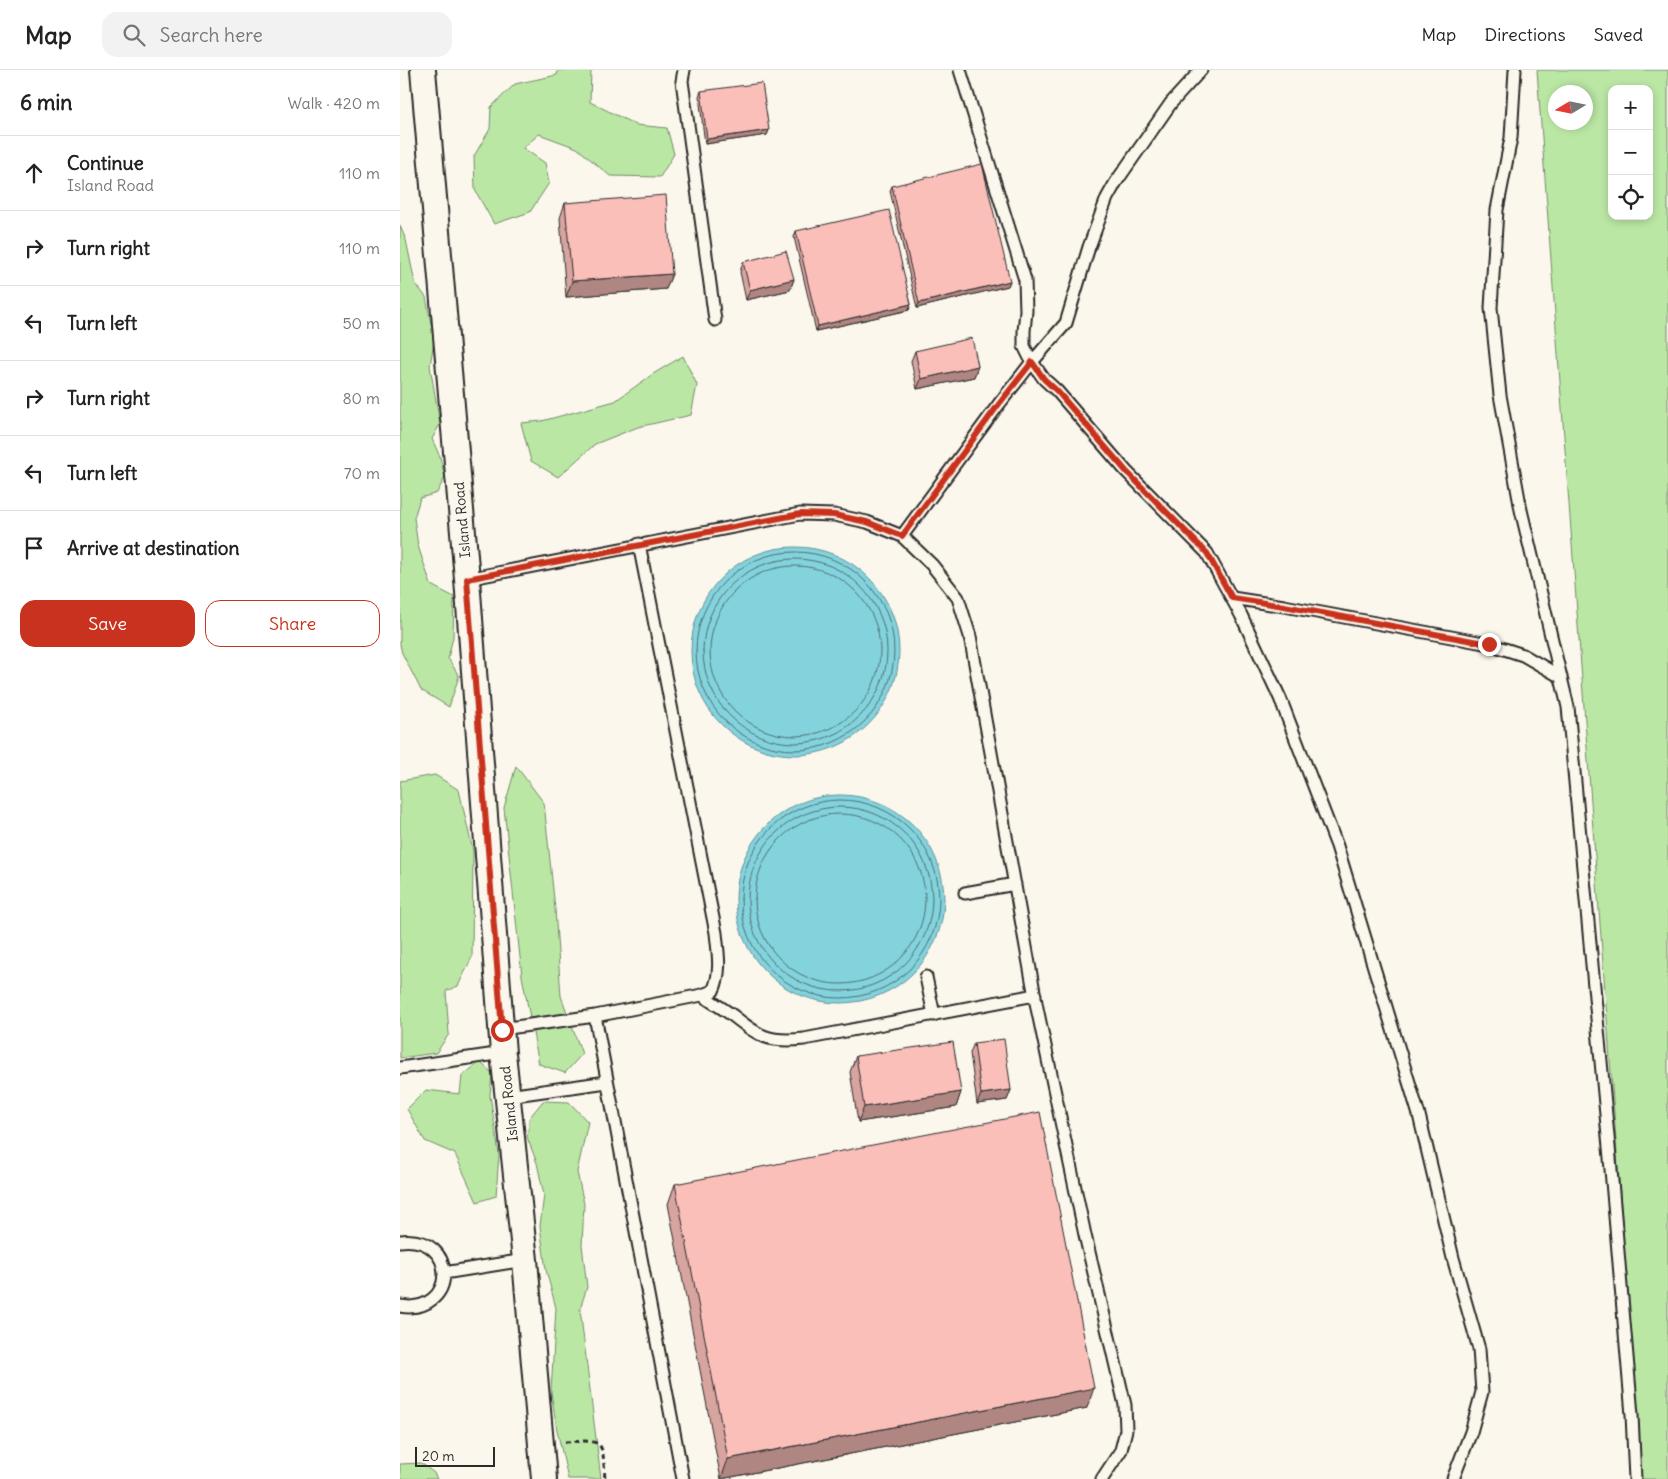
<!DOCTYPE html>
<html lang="en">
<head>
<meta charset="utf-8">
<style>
	body { margin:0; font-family:Delius,sans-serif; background:#f2f2f2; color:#222 }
	.controls { position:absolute; right:15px; top:15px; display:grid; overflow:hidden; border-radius:10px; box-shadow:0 2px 8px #0003 }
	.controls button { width:45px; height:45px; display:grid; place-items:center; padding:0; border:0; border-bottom:1px solid #e0e0e0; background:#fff; color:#222; font:25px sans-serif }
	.compass { position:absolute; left:1148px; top:15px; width:45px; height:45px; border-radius:50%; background:#fff; box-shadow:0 2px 8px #0003; rotate:260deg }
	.scale { position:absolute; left:15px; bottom:12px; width:80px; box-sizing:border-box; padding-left:5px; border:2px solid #2b2b2b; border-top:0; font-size:14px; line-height:18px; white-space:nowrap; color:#2b2b2b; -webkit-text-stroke:4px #fbf7ec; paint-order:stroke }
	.stop { position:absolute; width:15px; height:15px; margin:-11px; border:4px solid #c8321e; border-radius:50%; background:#fff }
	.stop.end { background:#c8321e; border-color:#fff; box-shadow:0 1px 5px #0008 }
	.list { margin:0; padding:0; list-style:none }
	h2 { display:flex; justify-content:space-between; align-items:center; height:65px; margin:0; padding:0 20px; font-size:21px }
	h2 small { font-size:16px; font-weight:400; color:#767676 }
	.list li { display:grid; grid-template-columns:32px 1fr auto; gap:15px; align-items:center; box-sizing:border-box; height:75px; padding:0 20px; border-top:1px solid #e0e0e0 }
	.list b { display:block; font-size:19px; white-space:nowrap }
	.list p { margin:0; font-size:16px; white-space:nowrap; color:#767676 }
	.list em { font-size:16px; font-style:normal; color:#767676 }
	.actions { display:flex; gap:10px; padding:15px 20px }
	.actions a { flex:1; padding:11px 0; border:1px solid #c8321e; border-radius:15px; text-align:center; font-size:18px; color:#c8321e }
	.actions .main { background:#c8321e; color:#fff }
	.icon { flex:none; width:28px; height:28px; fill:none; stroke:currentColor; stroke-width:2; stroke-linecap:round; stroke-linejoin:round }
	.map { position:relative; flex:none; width:1268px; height:1409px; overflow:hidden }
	header { display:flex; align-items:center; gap:30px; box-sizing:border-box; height:70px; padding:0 25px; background:#fff; border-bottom:1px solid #e0e0e0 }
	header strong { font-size:24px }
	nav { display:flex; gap:28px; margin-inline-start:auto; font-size:18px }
	.search { width:350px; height:45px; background:#f2f2f2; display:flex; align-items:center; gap:12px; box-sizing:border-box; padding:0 18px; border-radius:15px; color:#767676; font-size:19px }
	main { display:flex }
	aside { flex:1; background:#fff }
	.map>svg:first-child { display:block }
	.green { fill:#bbe7a5; stroke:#738968; fill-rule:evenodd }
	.water { fill:#83d3dd; stroke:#609096 }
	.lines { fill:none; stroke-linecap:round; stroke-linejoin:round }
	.shore { stroke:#4e6e72; stroke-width:1 }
	.lane-casing { stroke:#2b2b2b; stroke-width:15 }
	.street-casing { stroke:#2b2b2b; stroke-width:28 }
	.path { stroke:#2b2b2b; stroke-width:3; stroke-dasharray:5 4; stroke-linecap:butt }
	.lane { stroke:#fbf7ec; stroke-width:11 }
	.street { stroke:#fbf7ec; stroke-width:24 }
	.wall { fill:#d8a4a0; stroke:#2b2b2b }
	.shaded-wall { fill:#b08682; stroke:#2b2b2b }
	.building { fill:#fbbfba; stroke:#2b2b2b }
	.route { stroke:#c8321e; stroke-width:6 }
	.labels { text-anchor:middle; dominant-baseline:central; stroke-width:5; stroke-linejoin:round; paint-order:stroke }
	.street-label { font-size:14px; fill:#2b2b2b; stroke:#fbf7ec }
</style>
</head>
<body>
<header>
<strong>Map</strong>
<div class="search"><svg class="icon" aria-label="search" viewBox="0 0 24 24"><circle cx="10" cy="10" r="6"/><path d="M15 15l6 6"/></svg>Search here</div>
<nav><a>Map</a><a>Directions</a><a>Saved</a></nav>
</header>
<main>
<aside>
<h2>6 min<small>Walk · 420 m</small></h2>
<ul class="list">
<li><svg class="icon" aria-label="ahead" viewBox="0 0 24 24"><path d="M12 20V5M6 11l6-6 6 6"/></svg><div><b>Continue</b><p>Island Road</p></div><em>110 m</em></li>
<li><svg class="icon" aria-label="right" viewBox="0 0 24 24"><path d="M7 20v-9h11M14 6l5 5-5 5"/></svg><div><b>Turn right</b></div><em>110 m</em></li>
<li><svg class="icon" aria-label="left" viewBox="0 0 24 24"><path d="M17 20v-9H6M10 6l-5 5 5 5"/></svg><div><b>Turn left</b></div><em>50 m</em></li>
<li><svg class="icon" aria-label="right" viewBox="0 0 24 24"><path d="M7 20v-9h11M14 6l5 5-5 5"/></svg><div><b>Turn right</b></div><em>80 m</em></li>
<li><svg class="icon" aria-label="left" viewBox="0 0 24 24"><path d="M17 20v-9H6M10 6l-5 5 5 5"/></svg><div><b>Turn left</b></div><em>70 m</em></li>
<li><svg class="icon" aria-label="arrive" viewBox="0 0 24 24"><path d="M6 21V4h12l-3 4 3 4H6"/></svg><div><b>Arrive at destination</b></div></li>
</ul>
<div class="actions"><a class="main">Save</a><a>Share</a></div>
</aside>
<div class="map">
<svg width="1268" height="1409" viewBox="0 0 1268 1409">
	<rect width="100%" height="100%" fill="#fbf7ec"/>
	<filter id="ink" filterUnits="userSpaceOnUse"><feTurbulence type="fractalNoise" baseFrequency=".02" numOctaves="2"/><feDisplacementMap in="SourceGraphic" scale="10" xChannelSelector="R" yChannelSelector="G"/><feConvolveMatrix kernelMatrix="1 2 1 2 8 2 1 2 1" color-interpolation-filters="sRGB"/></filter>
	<g filter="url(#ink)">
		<!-- green -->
		<path class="green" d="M158,0H191L190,32L236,55L267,58L274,84L260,107L210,106L177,78L139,64L123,78L145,93L149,113L130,142L94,154L75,120L74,86L90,59L91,37L115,14L157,5Z
			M1137,0H1268V1409H1241ZM1212,19H1249V146H1212ZM1156,22H1186V52H1156Z
			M0,156L6,170L15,213L26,227L34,270L30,296L40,354L32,369L40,387L45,407L37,423L20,428L14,448L18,476L31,515L54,527L53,567L48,588L59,606L49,637L21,620L2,583L0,574Z
			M283,286L297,315L291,345L238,357L195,374L158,407L131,391L121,353L142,351L215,331L253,304Z
			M116,696L144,733L155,839L161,926L182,984L165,1003L139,994L122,906L104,738Z
			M35,705L59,720L73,781L72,887L58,916L46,921L49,964L36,983L0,988V711Z
			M80,992L92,1003L90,1025L99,1084L96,1126L77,1132L55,1084L25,1071L7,1039L26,1020L60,1024L62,1006Z
			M143,1031L169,1032L188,1052L177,1102L184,1134L182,1175L187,1217L180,1239L201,1409H168L157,1360L151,1322L156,1238L146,1200L140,1156L144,1125L137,1093L127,1067L130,1047Z
			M21,1393L34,1403L37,1409H0V1394Z"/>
		<!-- water -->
		<path class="water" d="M291 581a104 104 0 1 1 208 0a104 104 0 1 1-208 0Z
			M336 829a104 104 0 1 1 208 0a104 104 0 1 1-208 0Z"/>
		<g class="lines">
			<!-- shore -->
			<path class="shore" d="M296 581a99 99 0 1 1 198 0a99 99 0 1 1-198 0Z
				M303 581a92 92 0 1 1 184 0a92 92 0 1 1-184 0Z
				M310 581a85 85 0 1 1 170 0a85 85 0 1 1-170 0Z
				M341 829a99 99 0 1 1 198 0a99 99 0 1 1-198 0Z
				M348 829a92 92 0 1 1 184 0a92 92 0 1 1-184 0Z
				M355 829a85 85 0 1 1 170 0a85 85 0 1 1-170 0Z"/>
			<defs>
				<path id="lane" d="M284,0L282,11L315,250
					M560,0L625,210L626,241L624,261V276L632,292L666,253L689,177L707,128L716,112L771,33L801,0
					M1115,0L1111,68L1097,140L1091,238L1100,325L1121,440L1168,637L1210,1088L1232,1345L1235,1409
					M502,466L599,334L632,292L644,309L657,321L726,401L807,483L841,545L880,628L937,776L1019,1045L1053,1188L1079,1279L1082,1322L1071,1362L1053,1409
					M67,509L400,444L434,445L467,452L502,466L532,495L558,528L570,566L637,938L685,1165L725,1335L726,1360L721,1380L702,1409
					M832,528L884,536L1089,574L1123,585L1161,607
					M565,823L615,814
					M526,907L534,945
					M302,925C312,932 322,938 332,945C359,966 367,973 404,969L635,925
					M195,946L283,1409
					M101,959L195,946L302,925L313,921C322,902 318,883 316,863L239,474
					M0,998L103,983
					M108,1026L207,1012
					M0,1171C60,1164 57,1246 0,1236
					M44,1203L125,1190"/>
				<path id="street" d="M23,0L67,509L103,983L125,1190L144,1409"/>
			</defs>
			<!-- lane casing -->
			<use href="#lane" class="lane-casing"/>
			<!-- street casing -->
			<use href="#street" class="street-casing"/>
			<!-- path -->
			<path class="path" d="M165,1372C206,1369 202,1371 205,1409"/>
			<!-- lane -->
			<use href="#lane" class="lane"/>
			<!-- street -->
			<use href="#street" class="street"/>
		</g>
		<!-- wall -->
		<path class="wall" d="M301,21L369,60L367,65L305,74L299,26Z
			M492,116L610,211L608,216L517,238L490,121Z
			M165,133L272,204L266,219L166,227L160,148Z
			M396,161L511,234L509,240L416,261L394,167Z
			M343,192L394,209L390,220L346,230L340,202Z
			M515,281L578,296L574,307L517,319L511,291Z
			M574,973L611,1020L607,1030L577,1034L570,983Z
			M456,986L561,1022L556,1037L458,1052L450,1002Z
			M275,1114L687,1338L321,1409L268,1134Z"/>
		<!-- shaded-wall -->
		<path class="shaded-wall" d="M369,60L367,65L305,74L307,69Z
			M272,204L266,219L166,227L172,211Z
			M394,209L390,220L346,230L350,220Z
			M610,211L608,216L517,238L519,233Z
			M511,234L509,240L416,261L418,256Z
			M578,296L574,307L517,319L521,309Z
			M611,1020L607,1030L577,1034L581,1024Z
			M561,1022L556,1037L458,1052L464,1037Z
			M694,1318L687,1338L321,1409L328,1389Z"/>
		<!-- building -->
		<path class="building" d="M362,13L369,60L307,69L301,21Z
			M582,94L610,211L519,233L492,116Z
			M266,125L272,204L172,211L165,133Z
			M489,140L511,234L418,256L396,161Z
			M386,181L394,209L350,220L343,192Z
			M572,268L578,296L521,309L515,281Z
			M604,969L611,1020L581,1024L574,973Z
			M553,972L561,1022L464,1037L456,986Z
			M640,1042L694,1318L328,1389L275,1114Z"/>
	</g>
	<g class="lines" filter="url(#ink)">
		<!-- route -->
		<path class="route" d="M102,960L67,509L400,444L434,445L467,452L502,466L599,334L632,292L644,309L657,321L726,401L807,483L832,528L884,536L1089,574"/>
	</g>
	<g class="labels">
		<!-- street labels -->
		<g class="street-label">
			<text transform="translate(62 450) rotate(-95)">Island Road</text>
			<text transform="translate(109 1034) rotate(-96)">Island Road</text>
		</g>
	</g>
</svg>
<div class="controls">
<button>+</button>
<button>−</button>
<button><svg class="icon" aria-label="locate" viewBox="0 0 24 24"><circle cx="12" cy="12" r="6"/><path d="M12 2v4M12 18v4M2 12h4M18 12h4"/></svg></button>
</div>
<svg class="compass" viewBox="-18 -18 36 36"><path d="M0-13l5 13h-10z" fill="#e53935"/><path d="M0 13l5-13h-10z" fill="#767676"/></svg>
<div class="scale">20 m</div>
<div class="stop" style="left:102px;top:960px"></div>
<div class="stop end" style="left:1089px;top:574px"></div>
</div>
</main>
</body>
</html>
